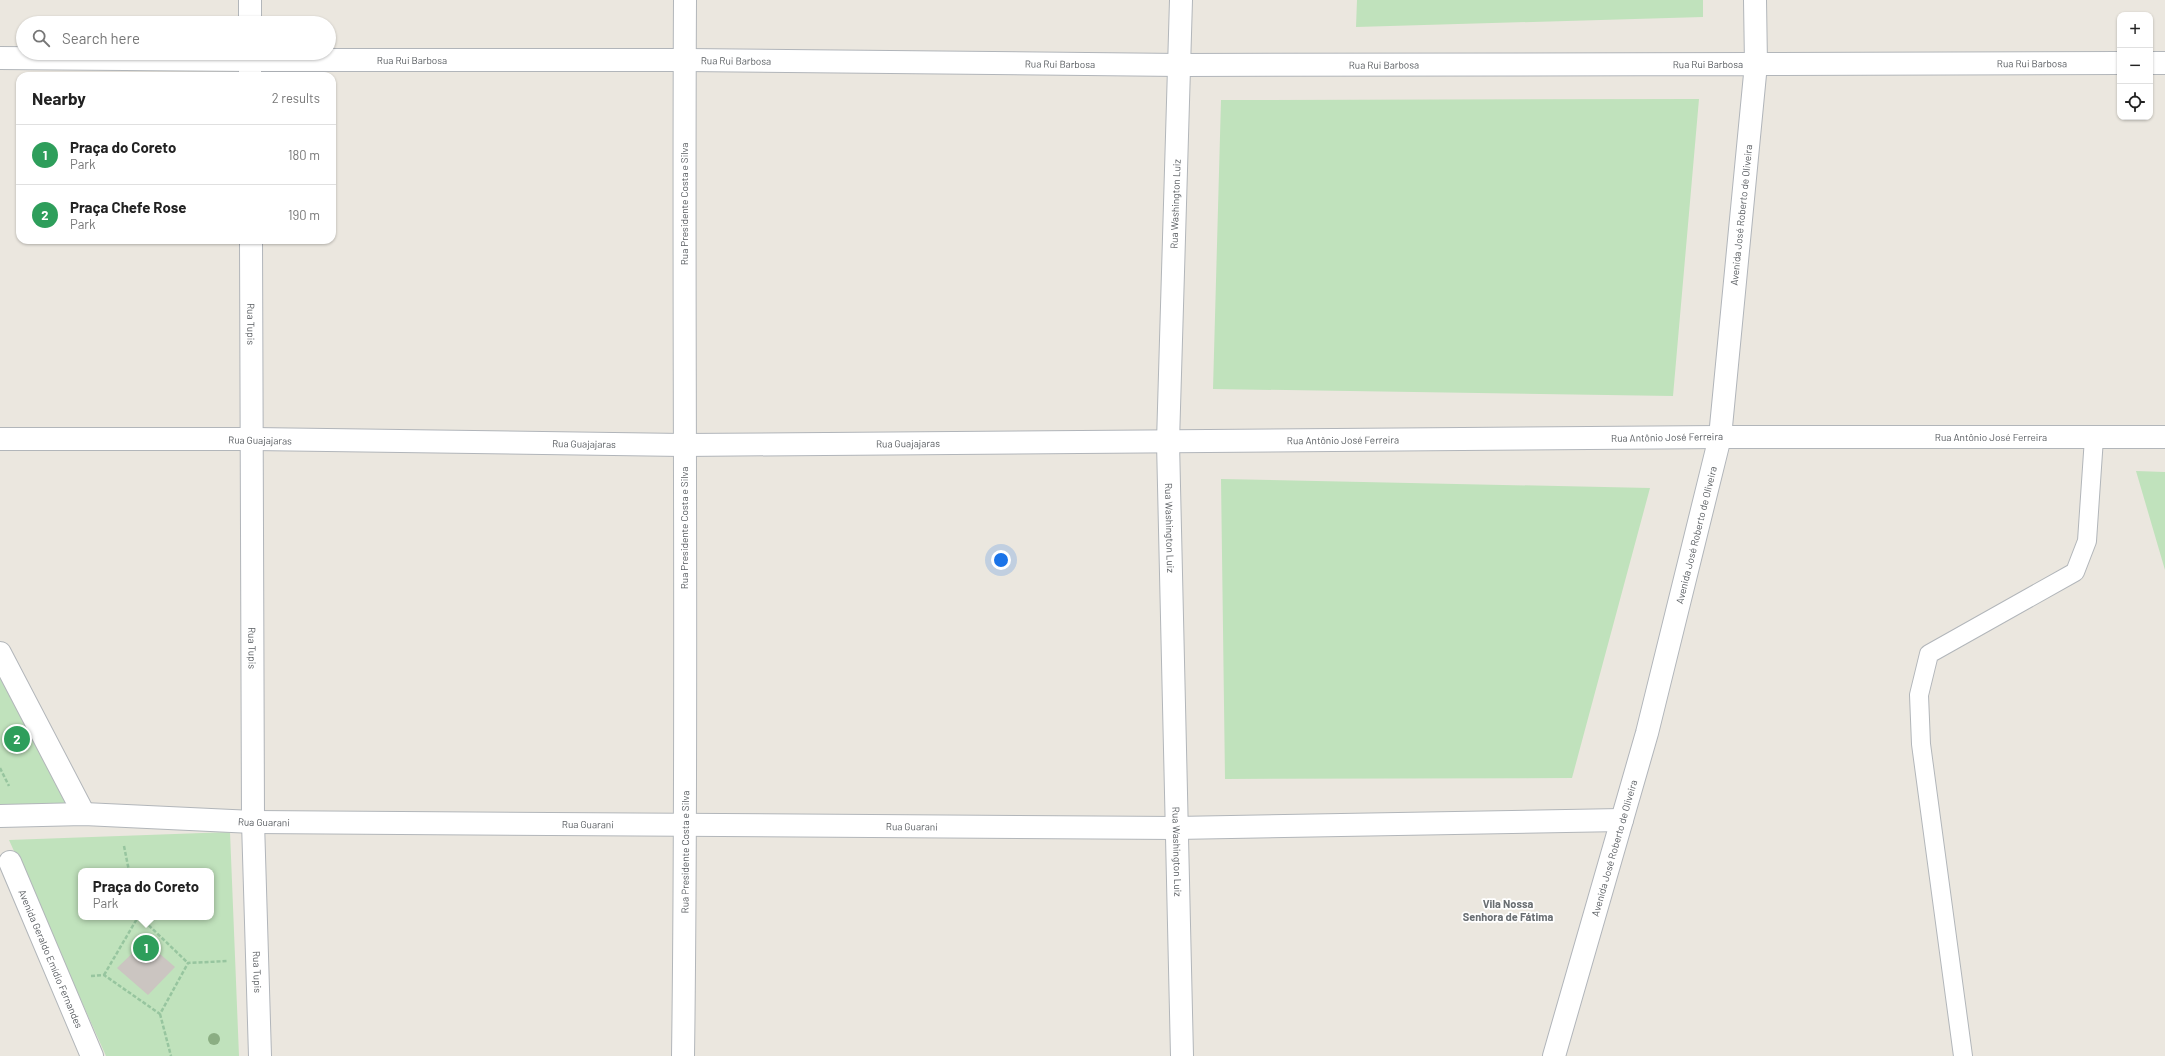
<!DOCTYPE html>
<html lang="en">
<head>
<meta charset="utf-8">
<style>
	body { margin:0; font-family:Barlow,sans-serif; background:#f6f6f6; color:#222 }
	.controls { position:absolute; right:12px; top:12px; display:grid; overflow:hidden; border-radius:8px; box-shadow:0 1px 3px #0004 }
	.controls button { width:36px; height:36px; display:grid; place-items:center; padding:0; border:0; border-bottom:1px solid #e0e0e0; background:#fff; color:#222; font:20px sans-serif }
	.you { position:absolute; left:1001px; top:560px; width:14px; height:14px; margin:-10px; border:3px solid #fff; border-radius:50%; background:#1a73e8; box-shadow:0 0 0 6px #1a73e833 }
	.badge { display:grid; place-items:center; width:26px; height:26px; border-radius:50%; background:#de3136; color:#fff; font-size:13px; font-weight:700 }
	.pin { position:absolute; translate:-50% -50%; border:2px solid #fff; box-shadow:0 1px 4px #0006 }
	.popup { position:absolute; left:78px; top:868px; width:136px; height:52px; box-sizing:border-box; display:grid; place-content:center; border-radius:8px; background:#fff; filter:drop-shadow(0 1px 3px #0005); font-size:13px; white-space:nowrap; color:#767676 }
	.popup b { font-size:15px; color:#222 }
	.popup::after { content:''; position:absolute; left:50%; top:100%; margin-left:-8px; border:8px solid transparent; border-top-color:#fff }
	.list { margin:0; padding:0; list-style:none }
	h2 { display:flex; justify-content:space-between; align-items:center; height:52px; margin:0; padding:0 16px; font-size:17px }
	h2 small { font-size:13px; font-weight:400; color:#767676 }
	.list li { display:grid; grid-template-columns:26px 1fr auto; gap:12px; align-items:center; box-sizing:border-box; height:60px; padding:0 16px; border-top:1px solid #e0e0e0 }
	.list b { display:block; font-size:15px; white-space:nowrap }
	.list p { margin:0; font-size:13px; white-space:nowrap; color:#767676 }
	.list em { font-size:13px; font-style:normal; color:#767676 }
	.icon { flex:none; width:22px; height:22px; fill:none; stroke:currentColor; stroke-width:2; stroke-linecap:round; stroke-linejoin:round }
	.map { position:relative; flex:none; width:2165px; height:1056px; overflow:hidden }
	.search { position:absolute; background:#fff; box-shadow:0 1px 3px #0004; left:16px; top:16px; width:320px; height:44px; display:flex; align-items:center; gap:10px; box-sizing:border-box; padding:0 14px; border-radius:22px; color:#767676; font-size:15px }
	.panel { position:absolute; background:#fff; box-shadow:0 1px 3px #0004; left:16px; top:72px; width:320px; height:172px; border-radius:12px }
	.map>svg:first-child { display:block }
	.green { fill:#c0e2bc; fill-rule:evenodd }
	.building { fill:#cbc5c1 }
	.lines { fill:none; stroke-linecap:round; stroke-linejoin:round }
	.lane-casing { stroke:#b2b6ba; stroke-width:20 }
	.street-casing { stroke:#b2b6ba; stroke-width:24 }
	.secondary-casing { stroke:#b1b5ba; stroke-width:24 }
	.path { stroke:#97c59f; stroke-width:2.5; stroke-dasharray:4 2; stroke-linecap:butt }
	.lane { stroke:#fff; stroke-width:18 }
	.street { stroke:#fff; stroke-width:22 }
	.secondary { stroke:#fff; stroke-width:22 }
	.tree { fill:#8bae83 }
	.labels { text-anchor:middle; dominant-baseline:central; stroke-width:3.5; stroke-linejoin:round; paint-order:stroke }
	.street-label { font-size:10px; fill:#585c60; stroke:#fff }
	.neighbourhood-label { font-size:11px; font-weight:bold; fill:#696e72; stroke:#fff }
</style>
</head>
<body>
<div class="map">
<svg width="2165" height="1056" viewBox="0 0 2165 1056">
	<rect width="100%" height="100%" fill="#ebe7df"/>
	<!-- green -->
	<path class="green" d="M1357,0H1703V17L1356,27Z
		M1699,99L1673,396L1213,389L1221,100Z
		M2136,471L2165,472V570Z
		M1221,479L1650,488L1572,778L1225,779Z
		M0,671L70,807L0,809Z
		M230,832L239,1056H106L9,840ZM81,871H211V917H81Z"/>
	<!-- building -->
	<path class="building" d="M145,941L175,967L148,995L117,968Z"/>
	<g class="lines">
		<defs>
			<path id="lane" d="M1963,1056L1921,744L1919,695L1929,654L2075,572L2087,541L2094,438"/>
			<g id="street">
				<path id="s1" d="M1181,0L1168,442L1182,1056"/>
				<path id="s2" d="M1755,0L1756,64L2120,63"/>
				<path d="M250,23V0"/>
				<path d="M0,58L250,60V53"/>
				<path d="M2150,63H2165"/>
				<path id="s3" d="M1720,437H2165"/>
				<path d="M0,439H252"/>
				<path d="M0,653L84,814"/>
				<path id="s4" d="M0,816L84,814L253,822L1176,828L1622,820"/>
				<path id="s5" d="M10,862L92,1056"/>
				<path id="s6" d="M683,1056C688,704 683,352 685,0"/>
			</g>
			<g id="secondary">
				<path id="s7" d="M250,76V60H685L1180,65L1756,64L1720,437L1647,733L1554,1056"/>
				<path id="s8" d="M251,240L253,822L260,1056"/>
				<path id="s9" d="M252,439L683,445L1720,437"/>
			</g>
		</defs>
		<!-- lane casing -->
		<use href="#lane" class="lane-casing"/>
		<!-- street casing -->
		<use href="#street" class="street-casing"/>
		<!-- secondary casing -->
		<use href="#secondary" class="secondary-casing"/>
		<!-- path -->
		<path class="path" d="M0,768L9,786
			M124,846L129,871
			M140,917L188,963
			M104,975L138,917
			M91,976L104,975L160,1014L188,963L228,961
			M160,1014L171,1056"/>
		<!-- lane -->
		<use href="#lane" class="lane"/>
		<!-- street -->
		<use href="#street" class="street"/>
		<!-- secondary -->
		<use href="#secondary" class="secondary"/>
	</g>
	<!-- trees -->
	<circle class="tree" cx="214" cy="1039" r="6"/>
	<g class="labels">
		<!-- street labels -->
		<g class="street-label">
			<text stroke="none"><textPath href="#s7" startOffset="178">Rua Rui Barbosa</textPath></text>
			<text stroke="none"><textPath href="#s7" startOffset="502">Rua Rui Barbosa</textPath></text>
			<text stroke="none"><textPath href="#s2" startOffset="340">Rua Rui Barbosa</textPath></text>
			<text stroke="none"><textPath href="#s7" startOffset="826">Rua Rui Barbosa</textPath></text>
			<text stroke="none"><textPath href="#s7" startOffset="1150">Rua Rui Barbosa</textPath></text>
			<text stroke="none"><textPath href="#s7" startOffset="1474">Rua Rui Barbosa</textPath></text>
			<text transform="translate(684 204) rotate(-90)">Rua Presidente Costa e Silva</text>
			<text transform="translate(1175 204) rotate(-88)">Rua Washington Luiz</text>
			<text transform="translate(1741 215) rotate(-84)">Avenida José Roberto de Oliveira</text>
			<text stroke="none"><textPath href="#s8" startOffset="84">Rua Tupis</textPath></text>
			<text transform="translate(1667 437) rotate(-1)">Rua Antônio José Ferreira</text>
			<text stroke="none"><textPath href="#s3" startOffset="271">Rua Antônio José Ferreira</textPath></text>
			<text transform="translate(260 440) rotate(1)">Rua Guajajaras</text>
			<text stroke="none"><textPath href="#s9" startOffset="1091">Rua Antônio José Ferreira</textPath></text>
			<text stroke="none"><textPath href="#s9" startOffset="332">Rua Guajajaras</textPath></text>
			<text stroke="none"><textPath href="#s9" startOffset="656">Rua Guajajaras</textPath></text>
			<text transform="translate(684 528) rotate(-90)">Rua Presidente Costa e Silva</text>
			<text stroke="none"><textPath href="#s1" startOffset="528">Rua Washington Luiz</textPath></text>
			<text transform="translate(1696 535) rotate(-76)">Avenida José Roberto de Oliveira</text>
			<text stroke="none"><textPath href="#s8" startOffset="408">Rua Tupis</textPath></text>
			<text stroke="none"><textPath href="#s4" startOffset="264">Rua Guarani</textPath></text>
			<text stroke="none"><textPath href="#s4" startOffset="588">Rua Guarani</textPath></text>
			<text stroke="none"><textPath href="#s4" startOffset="912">Rua Guarani</textPath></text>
			<text transform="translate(1614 848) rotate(-74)">Avenida José Roberto de Oliveira</text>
			<text stroke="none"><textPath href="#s6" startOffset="204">Rua Presidente Costa e Silva</textPath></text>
			<text stroke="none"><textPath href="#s1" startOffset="852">Rua Washington Luiz</textPath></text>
			<text stroke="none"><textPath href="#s5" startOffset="105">Avenida Geraldo Emídio Fernandes</textPath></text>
			<text stroke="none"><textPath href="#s8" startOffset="732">Rua Tupis</textPath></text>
		</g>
		<!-- neighbourhood labels -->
		<g class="neighbourhood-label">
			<text x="1508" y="903">Vila Nossa<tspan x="1508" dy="13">Senhora de Fátima</tspan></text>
		</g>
	</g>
</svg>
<div class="controls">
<button>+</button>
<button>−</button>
<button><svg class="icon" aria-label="locate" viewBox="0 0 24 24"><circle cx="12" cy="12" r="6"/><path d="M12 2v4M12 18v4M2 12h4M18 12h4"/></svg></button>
</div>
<div class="you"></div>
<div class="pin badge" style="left:146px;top:948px;background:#2e9e5b">1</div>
<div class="popup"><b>Praça do Coreto</b>Park</div>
<div class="pin badge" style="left:17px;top:739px;background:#2e9e5b">2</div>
<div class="search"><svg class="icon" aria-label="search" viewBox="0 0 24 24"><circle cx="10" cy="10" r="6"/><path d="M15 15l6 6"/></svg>Search here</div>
<section class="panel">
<h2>Nearby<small>2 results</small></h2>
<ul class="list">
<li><span class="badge" style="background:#2e9e5b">1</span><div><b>Praça do Coreto</b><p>Park</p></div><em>180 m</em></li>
<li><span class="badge" style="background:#2e9e5b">2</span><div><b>Praça Chefe Rose</b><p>Park</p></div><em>190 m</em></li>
</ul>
</section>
</div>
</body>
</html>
